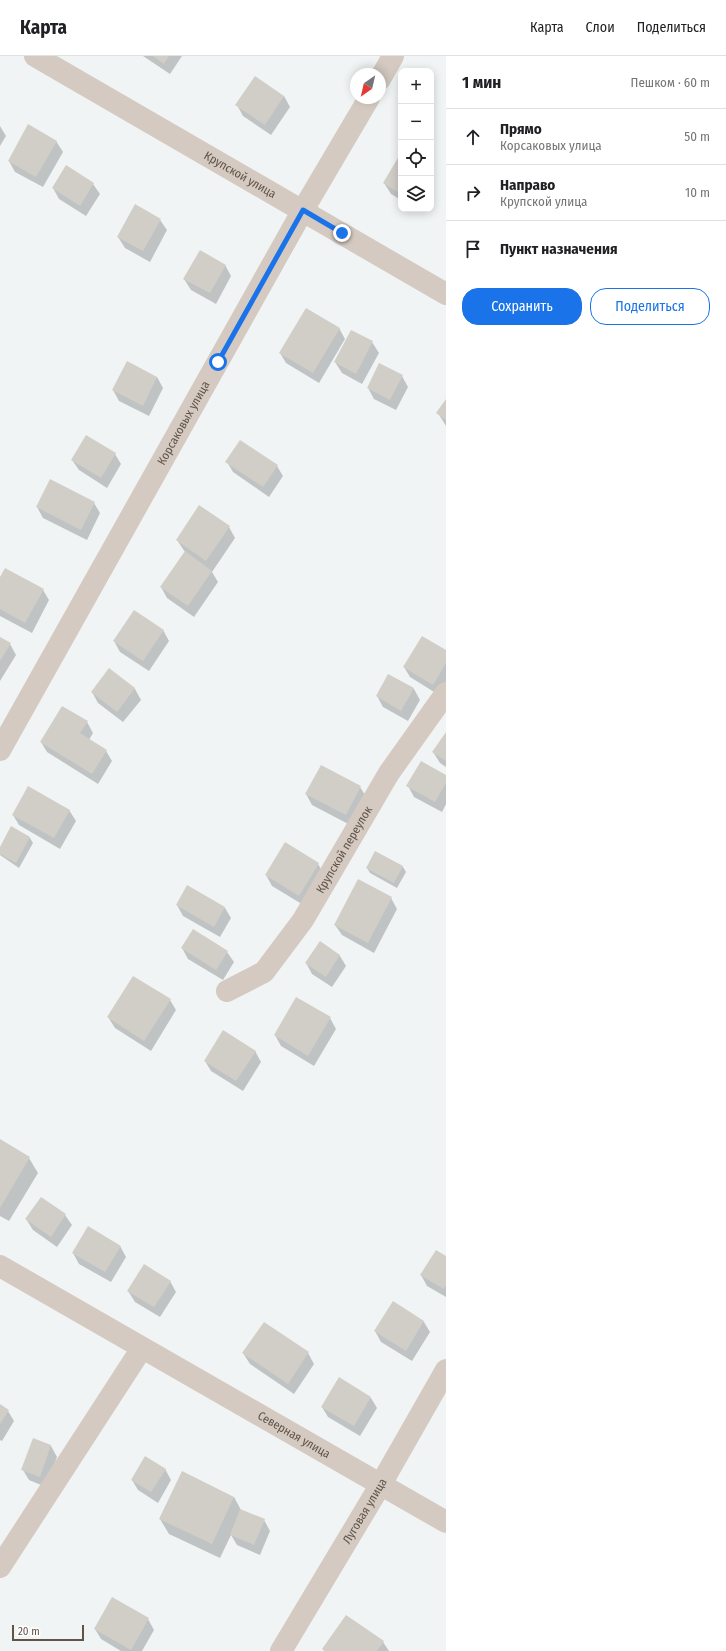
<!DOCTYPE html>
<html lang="ru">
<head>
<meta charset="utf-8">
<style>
	body { margin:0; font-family:"Fira Sans Condensed",sans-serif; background:#f2f2f2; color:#202124 }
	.controls { position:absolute; right:12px; top:12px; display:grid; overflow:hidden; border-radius:8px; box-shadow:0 2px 10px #0003 }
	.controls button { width:36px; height:36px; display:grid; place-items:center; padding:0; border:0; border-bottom:1px solid #e0e0e0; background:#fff; color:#202124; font:20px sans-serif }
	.compass { position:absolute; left:350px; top:12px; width:36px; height:36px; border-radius:50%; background:#fff; box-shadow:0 2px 10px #0003; rotate:214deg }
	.scale { position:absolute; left:12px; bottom:10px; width:72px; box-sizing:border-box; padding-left:4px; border:2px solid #615347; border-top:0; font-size:11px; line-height:14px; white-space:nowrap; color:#615347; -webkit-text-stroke:3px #fff; paint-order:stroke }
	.stop { position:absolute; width:12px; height:12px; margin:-9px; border:3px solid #1a73e8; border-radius:50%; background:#fff }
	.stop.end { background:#1a73e8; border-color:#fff; box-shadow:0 1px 4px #0008 }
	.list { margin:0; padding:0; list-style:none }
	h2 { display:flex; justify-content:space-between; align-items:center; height:52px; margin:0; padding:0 16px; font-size:17px }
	h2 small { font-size:13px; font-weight:400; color:#757577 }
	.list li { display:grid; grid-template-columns:26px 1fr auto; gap:12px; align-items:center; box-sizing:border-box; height:56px; padding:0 16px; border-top:1px solid #e0e0e0 }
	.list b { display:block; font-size:15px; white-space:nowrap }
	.list p { margin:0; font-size:13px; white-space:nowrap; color:#757577 }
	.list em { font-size:13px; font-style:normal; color:#757577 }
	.actions { display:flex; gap:8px; padding:12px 16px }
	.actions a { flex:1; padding:9px 0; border:1px solid #1a73e8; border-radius:16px; text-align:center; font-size:14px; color:#1a73e8 }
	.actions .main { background:#1a73e8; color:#fff }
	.icon { flex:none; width:22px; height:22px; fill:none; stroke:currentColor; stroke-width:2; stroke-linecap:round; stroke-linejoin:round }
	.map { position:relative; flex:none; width:446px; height:1595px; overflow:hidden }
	header { display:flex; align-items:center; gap:24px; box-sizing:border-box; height:56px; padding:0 20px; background:#fff; border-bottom:1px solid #e0e0e0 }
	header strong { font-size:19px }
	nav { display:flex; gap:22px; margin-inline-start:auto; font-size:14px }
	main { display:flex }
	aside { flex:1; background:#fff }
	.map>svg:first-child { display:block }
	.shadow { fill:#0003 }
	.building { fill:#d1cec8 }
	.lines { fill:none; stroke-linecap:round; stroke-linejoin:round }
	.minor { stroke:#d4cac1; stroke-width:22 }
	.tertiary { stroke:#d4cac1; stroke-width:22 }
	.route { stroke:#1a73e8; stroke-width:5 }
	.labels { text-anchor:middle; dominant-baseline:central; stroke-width:3; stroke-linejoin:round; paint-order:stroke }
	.street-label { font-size:12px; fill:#615347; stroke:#fff }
</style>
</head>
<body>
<header>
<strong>Карта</strong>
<nav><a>Карта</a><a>Слои</a><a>Поделиться</a></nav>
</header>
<main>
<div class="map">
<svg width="446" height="1595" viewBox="0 0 446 1595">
	<rect width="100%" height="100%" fill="#f1f4f4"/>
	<!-- shadow -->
	<path class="shadow" d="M143,0H182L170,18Z
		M284,40L290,51L271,79L243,60L237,49Z
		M0,70L6,80L0,90Z
		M56,85L63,96L43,131L15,116L9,105Z
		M401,102V144L391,138L384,127Z
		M93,128L100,138L86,160L59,143L53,132Z
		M160,164L167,174L150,206L125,192L118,181Z
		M225,209L231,220L216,248L191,234L184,223Z
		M339,272L345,283L319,327L286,307L280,297Z
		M372,286L379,297L362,328L342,317L335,306Z
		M402,320L408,331L396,354L374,343L368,332Z
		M157,321L163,332L149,360L119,345L113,334Z
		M446,345V370L438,357Z
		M115,398L121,408L107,432L79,414L72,404Z
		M227,406L277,410L283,420L269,441L233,416Z
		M94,447L100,457L87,484L43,462L37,451Z
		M229,471L235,482L212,516L218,526L194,561L167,542L161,531L185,496L177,484Z
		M0,523L43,534L49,544L32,577L0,560Z
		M163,574L169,585L149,615L120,596L114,585Z
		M0,582L10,588L16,599L0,625Z
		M446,595V627L439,639L410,621L404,611Z
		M110,614L135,633L141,644L123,666L98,647L92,636Z
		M389,619L414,633L420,644L408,665L383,651L377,640Z
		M87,666L93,677L89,684L106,695L112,705L98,728L47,696L41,686Z
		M446,677V711L440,707L433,696Z
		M446,720V748L442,756L414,741L408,730Z
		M360,731L367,742L352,770L312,749L306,738Z
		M69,754L76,765L60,793L19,769L13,759Z
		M12,772L30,782L33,787L19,812L0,799V793Z
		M376,796L403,811L406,816L397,832L370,817L367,812Z
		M318,808L324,818L305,850L272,830L266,819Z
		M391,842L397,853L374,897L342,879L335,869Z
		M177,849L225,852L231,862L220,881L183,860Z
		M320,886L340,900L346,910L332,931L312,918L306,907Z
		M182,892L227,896L234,906L223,924L188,903Z
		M170,944L176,954L151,995L115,972L108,961Z
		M330,962L336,973L314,1010L281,990L275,979Z
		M255,995L261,1006L243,1035L211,1015L205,1005Z
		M0,1084L29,1102L38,1117L9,1165L0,1160Z
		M65,1159L72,1169L57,1191L33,1174L26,1163Z
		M120,1190L126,1201L111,1226L79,1208L73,1197Z
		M446,1202V1241L427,1230L421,1219Z
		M170,1225L176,1236L160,1261L135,1246L128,1235Z
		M393,1246L424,1266L430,1276L412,1305L381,1286L375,1275Z
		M243,1297H308L314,1308L294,1338L250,1308Z
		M371,1342L377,1352L360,1380L328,1361L322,1351Z
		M0,1350L8,1355L14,1365L2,1385L0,1384Z
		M34,1384L51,1390L57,1401L46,1431L29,1424L23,1414Z
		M165,1413L171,1424L158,1447L138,1434L132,1424Z
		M234,1441L241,1454L264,1464L270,1475L260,1499L237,1489L231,1479L220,1502L169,1478L160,1463Z
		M346,1560L383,1586L389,1595H325L323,1593Z
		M148,1563L154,1574L142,1595H121L101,1583L95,1573Z"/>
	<!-- building -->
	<path class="building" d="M153,0H169L164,8Z
		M255,20L284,40L265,69L235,49Z
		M28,68L57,85L36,121L8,105Z
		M399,100L401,101V138L383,127Z
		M66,109L94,127L80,150L52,132Z
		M135,148L161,163L143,195L117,181Z
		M200,194L226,209L210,237L183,223Z
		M306,252L340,272L313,317L279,297Z
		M351,274L373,285L356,318L334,306Z
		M127,305L157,321L143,350L112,334Z
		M379,307L403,319L390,344L367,332Z
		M446,343V364L436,357Z
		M86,379L116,397L101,422L71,404Z
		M240,384L278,409L263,431L225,406Z
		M50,423L95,446L81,474L36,451Z
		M199,449L230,470L206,505L176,484Z
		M185,495L212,515L188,550L160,531Z
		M5,512L44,533L25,567L0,553V521Z
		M134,554L164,574L143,605L113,585Z
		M422,580L446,594V607L433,629L403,611Z
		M0,581L11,587L0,605Z
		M109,612L135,632L117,656L91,636Z
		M388,618L414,632L401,655L376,640Z
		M62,650L88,665L80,677L107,694L92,718L40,686Z
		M446,676V705L432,696Z
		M421,705L446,719V727L435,746L406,730Z
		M321,709L361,730L346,759L305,738Z
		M28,730L70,754L54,782L12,759Z
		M11,770L30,781L16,807L0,798V791Z
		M285,786L319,807L299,840L265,819Z
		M375,795L403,810L394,827L366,812Z
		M358,823L392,841L368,887L334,869Z
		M187,829L225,851L214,871L176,849Z
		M193,873L228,895L216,914L181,892Z
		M320,885L340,899L326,921L305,907Z
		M133,920L171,943L144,985L107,961Z
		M296,941L331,961L308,1000L274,979Z
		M223,974L256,995L236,1025L204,1005Z
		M0,1083L30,1101L0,1152Z
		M41,1141L66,1158L51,1181L25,1163Z
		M88,1170L121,1190L105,1216L72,1197Z
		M436,1194L446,1200V1229L444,1233L420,1219Z
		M144,1208L171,1225L154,1251L127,1235Z
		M393,1245L424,1265L406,1295L374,1275Z
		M264,1266L309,1296L288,1328L242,1297Z
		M339,1321L371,1341L354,1370L321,1351Z
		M0,1348L9,1354L0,1368Z
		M33,1382L51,1389L40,1421L21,1414Z
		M145,1400L166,1413L151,1436L131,1424Z
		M182,1415L234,1441L212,1488L159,1463Z
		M240,1453L265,1463L254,1489L230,1479Z
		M112,1541L149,1562L131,1594L94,1573Z
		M346,1559L384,1585L377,1595H325L322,1593Z"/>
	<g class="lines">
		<!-- minor -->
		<g class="minor">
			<path id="s1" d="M35,0L446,238"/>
			<path id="s2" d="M227,935L264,916L303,864L389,717L446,637"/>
			<path id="s3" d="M0,1210L446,1466"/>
			<path d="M0,1511L142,1292"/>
			<path id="s4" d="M281,1595L381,1428L446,1314"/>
		</g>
		<!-- tertiary -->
		<g class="tertiary">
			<path d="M380,23L393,0"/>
			<path id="s5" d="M0,694L303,154L369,42"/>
		</g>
	</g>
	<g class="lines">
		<!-- route -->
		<path class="route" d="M218,306L303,154L342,177"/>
	</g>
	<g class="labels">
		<!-- street labels -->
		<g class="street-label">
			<text stroke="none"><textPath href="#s1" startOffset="237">Крупской улица</textPath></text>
			<text stroke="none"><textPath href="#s5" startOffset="375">Корсаковых улица</textPath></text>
			<text stroke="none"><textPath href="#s2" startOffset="188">Крупской переулок</textPath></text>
			<text stroke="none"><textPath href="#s3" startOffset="339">Северная улица</textPath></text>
			<text stroke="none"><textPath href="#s4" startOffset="163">Луговая улица</textPath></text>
		</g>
	</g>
</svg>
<div class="controls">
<button>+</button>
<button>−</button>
<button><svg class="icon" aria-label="locate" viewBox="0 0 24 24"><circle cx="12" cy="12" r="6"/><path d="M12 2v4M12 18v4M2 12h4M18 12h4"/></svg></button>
<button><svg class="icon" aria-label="layers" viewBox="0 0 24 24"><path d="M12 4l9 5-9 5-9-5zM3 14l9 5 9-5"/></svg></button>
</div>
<svg class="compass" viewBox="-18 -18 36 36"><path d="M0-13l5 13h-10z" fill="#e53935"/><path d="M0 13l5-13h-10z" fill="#757577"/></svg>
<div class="scale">20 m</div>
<div class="stop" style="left:218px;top:306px"></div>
<div class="stop end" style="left:342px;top:177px"></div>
</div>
<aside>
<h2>1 мин<small>Пешком · 60 m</small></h2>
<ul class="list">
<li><svg class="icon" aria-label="ahead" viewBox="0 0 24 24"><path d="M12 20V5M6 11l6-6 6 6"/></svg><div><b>Прямо</b><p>Корсаковых улица</p></div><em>50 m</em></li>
<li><svg class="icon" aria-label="right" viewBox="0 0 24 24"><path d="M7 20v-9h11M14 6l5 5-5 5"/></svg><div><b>Направо</b><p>Крупской улица</p></div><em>10 m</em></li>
<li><svg class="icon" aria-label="arrive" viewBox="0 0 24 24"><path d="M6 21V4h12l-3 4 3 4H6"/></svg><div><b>Пункт назначения</b></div></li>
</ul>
<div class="actions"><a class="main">Сохранить</a><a>Поделиться</a></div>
</aside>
</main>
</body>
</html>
